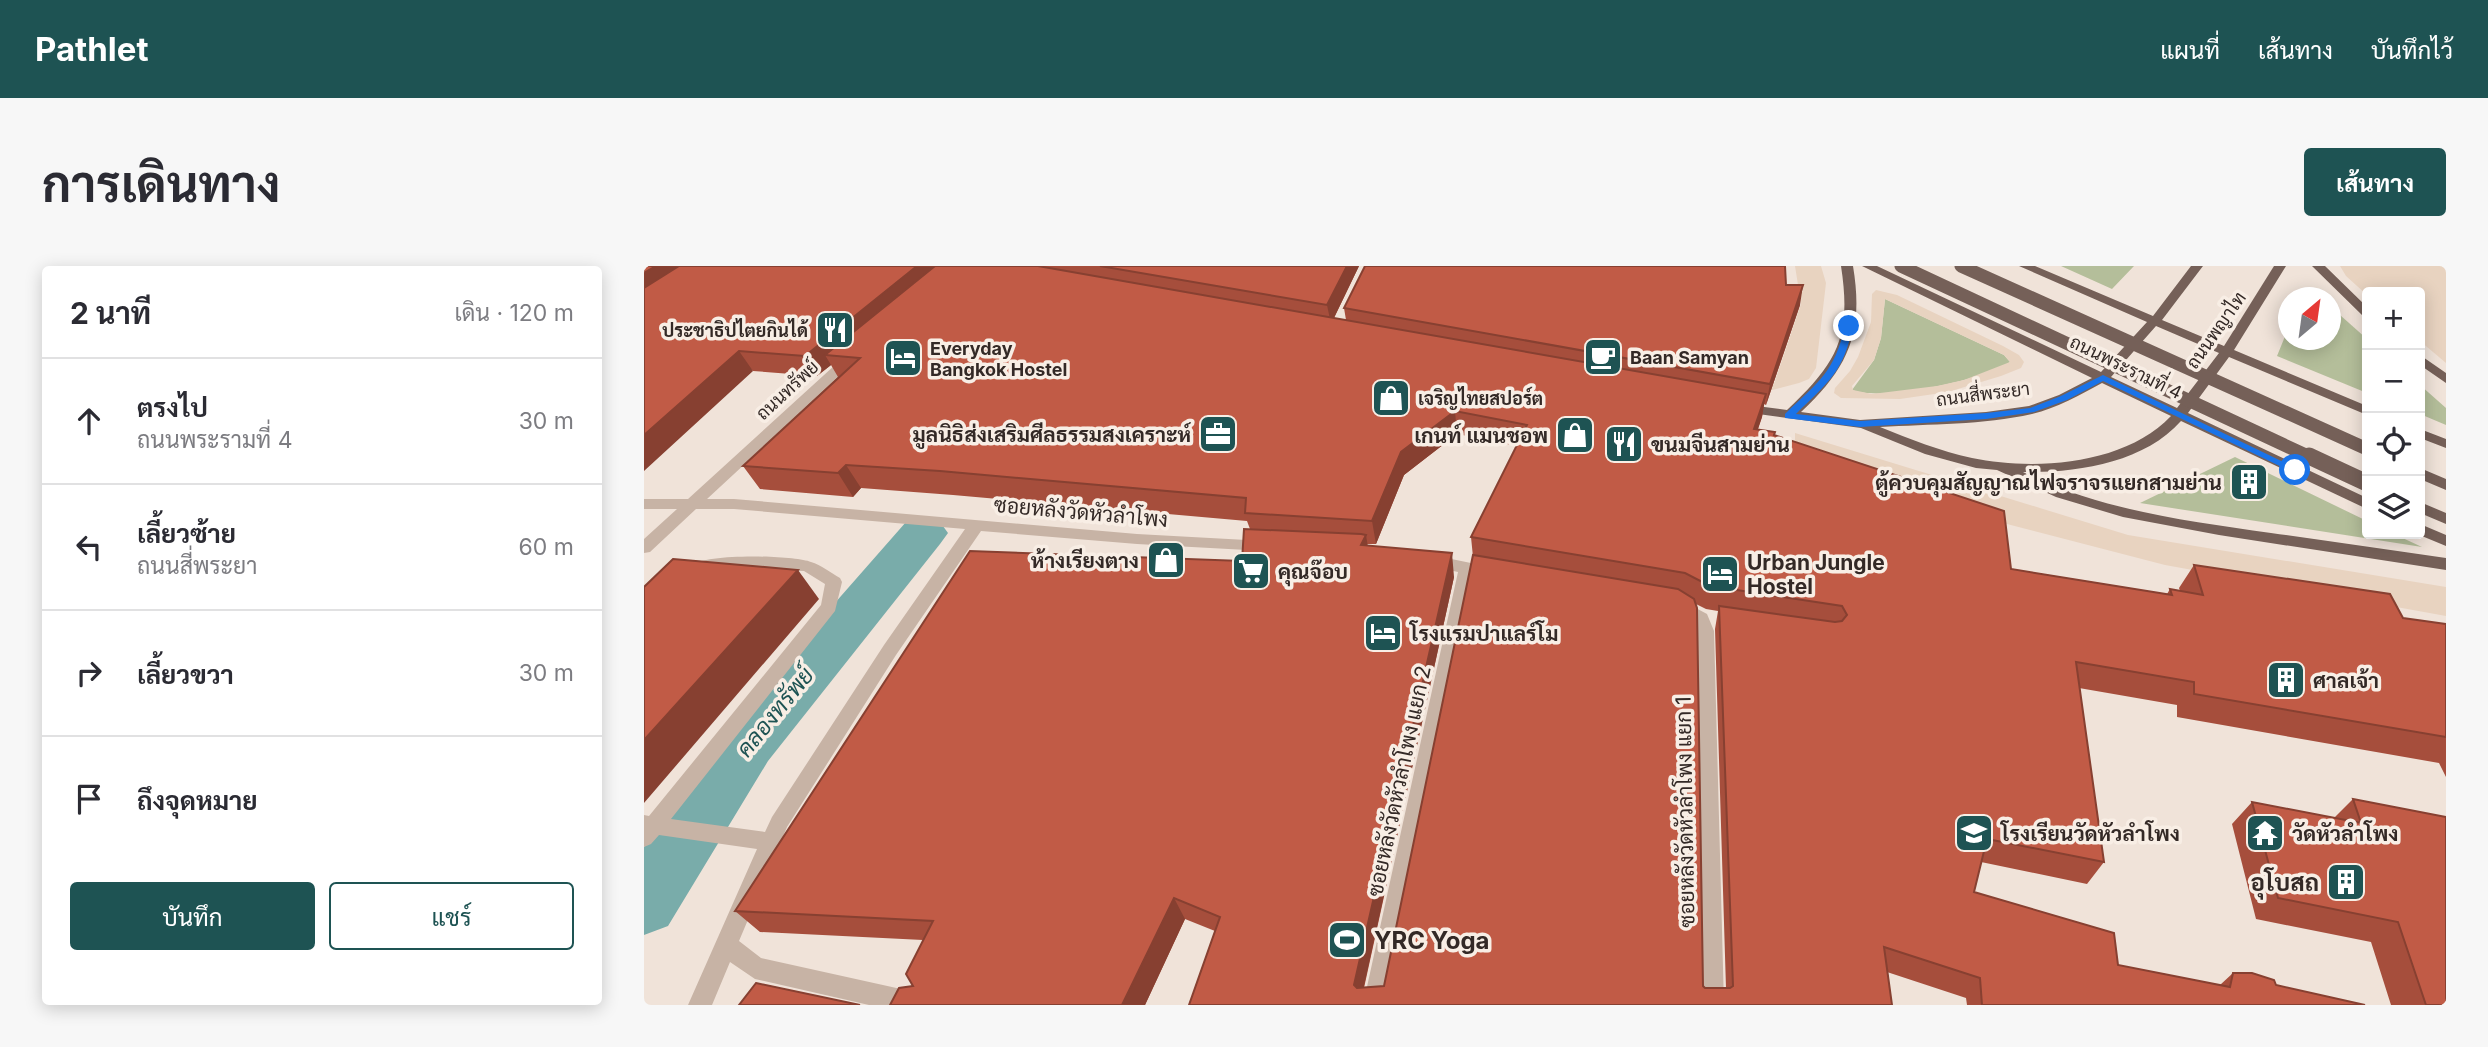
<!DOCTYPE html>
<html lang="th">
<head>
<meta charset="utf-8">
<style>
	body { margin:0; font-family:Inter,Sarabun,sans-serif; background:#f7f7f7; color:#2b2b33 }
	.controls { position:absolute; right:21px; top:21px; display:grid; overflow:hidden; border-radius:7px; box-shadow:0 4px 18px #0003 }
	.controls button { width:63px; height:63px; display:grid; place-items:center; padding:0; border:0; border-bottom:2px solid #e1e1e2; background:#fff; color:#2b2b33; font:35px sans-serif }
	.compass { position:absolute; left:1634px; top:21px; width:63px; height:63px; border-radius:50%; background:#fff; box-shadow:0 4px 18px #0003; rotate:29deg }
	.stop { position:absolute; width:21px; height:21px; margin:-16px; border:5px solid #1a73e8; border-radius:50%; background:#fff }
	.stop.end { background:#1a73e8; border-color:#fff; box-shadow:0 2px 7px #0008 }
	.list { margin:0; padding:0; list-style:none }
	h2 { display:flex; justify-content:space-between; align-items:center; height:91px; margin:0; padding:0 28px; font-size:30px }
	h2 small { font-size:23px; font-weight:400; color:#7c7c81 }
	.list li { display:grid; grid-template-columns:46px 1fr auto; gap:21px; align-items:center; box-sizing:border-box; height:126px; padding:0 28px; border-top:2px solid #e1e1e2 }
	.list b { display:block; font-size:26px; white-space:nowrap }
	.list p { margin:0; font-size:23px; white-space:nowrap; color:#7c7c81 }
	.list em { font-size:23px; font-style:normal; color:#7c7c81 }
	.actions { display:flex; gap:14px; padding:21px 28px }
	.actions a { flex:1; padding:16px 0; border:2px solid #1e5353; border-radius:7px; text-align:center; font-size:24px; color:#1e5353 }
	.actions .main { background:#1e5353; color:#fff }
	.icon { flex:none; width:38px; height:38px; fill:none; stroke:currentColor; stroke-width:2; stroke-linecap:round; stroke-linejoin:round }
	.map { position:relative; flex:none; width:1802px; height:739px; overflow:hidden; border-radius:7px }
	header { display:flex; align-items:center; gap:42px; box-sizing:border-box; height:98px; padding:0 35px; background:#1e5353; color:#fff }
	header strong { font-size:33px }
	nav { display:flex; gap:38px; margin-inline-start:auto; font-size:24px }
	.intro { display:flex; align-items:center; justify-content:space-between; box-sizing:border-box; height:168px; padding:0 42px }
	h1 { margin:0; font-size:49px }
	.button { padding:18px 32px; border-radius:7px; background:#1e5353; color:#fff; font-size:24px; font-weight:700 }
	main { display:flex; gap:42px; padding:0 42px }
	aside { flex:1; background:#fff; border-radius:7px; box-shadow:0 4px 18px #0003 }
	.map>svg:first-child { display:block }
	.green { fill:#b4be9a }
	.plaza { fill:#e8d3c0; fill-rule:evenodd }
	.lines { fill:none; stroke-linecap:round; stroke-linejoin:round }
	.canal { fill:#79acaa; fill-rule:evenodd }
	.minor { fill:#c7b3a5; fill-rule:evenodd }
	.major { fill:#756058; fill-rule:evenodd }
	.major-bridge-far1 { stroke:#756058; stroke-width:13 }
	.major-bridge { stroke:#756058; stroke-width:17 }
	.wall { fill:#a64e3c; fill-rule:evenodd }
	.shaded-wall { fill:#874031 }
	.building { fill:#c15b46; stroke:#874031; stroke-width:2 }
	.route { fill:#1a73e8 }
	.labels { text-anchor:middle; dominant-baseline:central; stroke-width:7; stroke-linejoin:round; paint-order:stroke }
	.far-poi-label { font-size:18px; font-weight:bold; fill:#332926; stroke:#f8eee5; text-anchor:start }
	.far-street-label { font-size:18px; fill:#332926; stroke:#f8eee5 }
	.poi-label { font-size:21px; font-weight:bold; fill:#332926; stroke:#f8eee5; text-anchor:start }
	.street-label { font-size:21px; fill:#332926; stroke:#f8eee5 }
	.water-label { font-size:23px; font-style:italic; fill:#1e5353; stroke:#f8eee5 }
	.near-poi-label { font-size:24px; font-weight:bold; fill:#332926; stroke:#f8eee5; text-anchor:end }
</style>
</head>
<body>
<header>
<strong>Pathlet</strong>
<nav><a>แผนที่</a><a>เส้นทาง</a><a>บันทึกไว้</a></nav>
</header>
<div class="intro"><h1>การเดินทาง</h1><a class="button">เส้นทาง</a></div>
<main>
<aside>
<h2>2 นาที<small>เดิน · 120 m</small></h2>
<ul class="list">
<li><svg class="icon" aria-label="ahead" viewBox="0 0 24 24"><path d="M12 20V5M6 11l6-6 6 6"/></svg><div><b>ตรงไป</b><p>ถนนพระรามที่ 4</p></div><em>30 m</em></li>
<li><svg class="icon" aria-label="left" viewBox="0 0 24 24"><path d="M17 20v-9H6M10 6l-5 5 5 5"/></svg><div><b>เลี้ยวซ้าย</b><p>ถนนสี่พระยา</p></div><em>60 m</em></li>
<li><svg class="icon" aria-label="right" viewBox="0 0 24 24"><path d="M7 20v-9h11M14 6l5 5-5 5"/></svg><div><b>เลี้ยวขวา</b></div><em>30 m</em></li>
<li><svg class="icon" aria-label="arrive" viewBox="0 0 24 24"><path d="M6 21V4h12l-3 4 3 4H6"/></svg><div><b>ถึงจุดหมาย</b></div></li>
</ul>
<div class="actions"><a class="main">บันทึก</a><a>แชร์</a></div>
</aside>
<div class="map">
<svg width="1802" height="739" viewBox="0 0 1802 739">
	<rect width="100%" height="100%" fill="#f0e3d9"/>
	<!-- green -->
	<path class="green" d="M1417,0H1490L1468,23Z
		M1241,33L1360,89L1366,96C1341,114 1237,136 1208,124L1230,94L1237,72Z
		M1687,41L1723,73V127L1633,90L1644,63V74H1686Z
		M1776,119L1802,142V159L1776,148Z
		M1591,191L1723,255V268H1750L1778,281L1496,237Z"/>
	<!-- plaza -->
	<path class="plaza" d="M1151,0H1177L1182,17L1172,102L1165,113L1155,117L1105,130L1115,117L1130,118L1157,38Z
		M1696,0H1802V97L1776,75V26H1723V29L1702,10Z
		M1232,24L1253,29L1359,80L1375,89L1380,96L1377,102L1357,110L1304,126L1256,133L1197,132L1190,127L1191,122L1206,105L1214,91L1227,56L1228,28ZM1241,33L1360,89L1366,96L1320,114L1293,120L1228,128L1209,124L1208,120L1230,94L1237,72Z
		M1151,167L1484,269L1802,321V350L1521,299L1359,257L1151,179Z"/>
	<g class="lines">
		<!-- canal -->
		<path class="canal" d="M279,251L296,256L304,267L296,278L124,495L24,660L0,669V581L82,461L262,256Z"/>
		<!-- minor -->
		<path class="minor" d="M207,88L214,92L212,95L63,233H90L493,268L621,275L629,280L621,285L493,278L337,265L252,389L143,561L95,675L117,692L275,727L283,731L287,739H225L111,713L86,696L68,739H44L113,583L15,569L7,578L0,581V549L5,550L177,339L181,318L160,305L91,302L56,306L48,300C58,287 149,289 167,296C177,299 187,307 196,312L198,316L191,345L27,553L121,566L128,551L240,379L321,263L90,243H52L6,286L0,287V273L33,243H0V233H44L202,89Z
			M788,289L856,303L858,307L850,313L829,309L743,739H719L814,306L782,299L780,295Z
			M1033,332L1063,348L1070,365L1080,739H1056L1052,365L1049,356L1025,338Z"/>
		<!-- major -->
		<path class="major" d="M1197,0H1209C1220,66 1205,101 1157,146L1216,154L1342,146L1385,140L1415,129L1448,112L1218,0H1233L1457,106L1503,56L1375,0H1391L1509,50L1547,0H1559L1518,54L1580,80L1630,0H1642L1590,84L1723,140V149L1585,91L1544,147L1723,232V243L1537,155C1500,197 1432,207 1379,206C1455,244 1543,255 1627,267C1686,275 1744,284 1802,292V304L1575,269L1479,251L1412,231L1353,204L1332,202L1281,188L1217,162L1092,145L1090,142L1097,138L1143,144C1193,97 1208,71 1197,0ZM1512,60L1575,87L1533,142L1467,111ZM1458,117L1527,150C1481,199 1390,205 1328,192C1296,185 1266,173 1236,161C1286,158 1339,159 1388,148C1413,142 1436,129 1458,117Z
			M1668,0H1681L1723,41V51L1719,50Z
			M1776,89L1802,107V117L1776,99Z
			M1776,163L1802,173V182L1776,172Z
			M1776,202L1802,213V224L1776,213Z
			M1776,236L1802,247V258L1776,247Z
			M1776,258L1802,269V280L1773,268H1776Z"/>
		<!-- major-bridge-far1 -->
		<path class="major-bridge-far1" d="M1257,0L1668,192
			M1317,0L1723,183"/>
		<!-- major-bridge -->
		<path class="major-bridge" d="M1665,190L1723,217"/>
	</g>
	<!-- wall -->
	<path class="wall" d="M0,0H715L690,52L702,54L700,42L1142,19L1156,39L1122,139L1120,138L1118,151L1114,163L1130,169L1367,303L1523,328L1526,323L1536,325L1535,322L1550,299L1759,352L1802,358V511L1795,497L1533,451V439L1435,422L1460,596L1443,618L1337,596L1330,626L1474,699L1576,719L1589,707L1632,719L1721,739H1323L1322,732L1243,706L1248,739H545L571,665L541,653L501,739H246L269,720L279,674L116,666L91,645L598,295L606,263L603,255L309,229L217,222L209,231L116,223L99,200L194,111L187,99L173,110L109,105ZM813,168L873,180L827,271L829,291L740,720L720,722L810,311L723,280V278H732L760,209ZM1052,338L1062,343L1074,345L1071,363L1082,722H1061L1059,720Z
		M1709,533L1802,739H1747L1727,676L1612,653L1588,558L1608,536L1690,552Z"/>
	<!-- shaded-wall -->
	<path class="shaded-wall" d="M12,0H54L0,36V7Z
		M273,0H306L181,89L187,99L173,110L161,90Z
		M703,0H715L687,58L683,39Z
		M1159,19L1156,39L1122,139L1126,118Z
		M95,85L109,105L0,205V169Z
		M1122,128L1118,151L1106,186L1110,163Z
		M811,145L813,168L760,209L732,278L728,255L757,186Z
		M202,199L217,222L209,231L194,207Z
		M722,269L726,293L717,279Z
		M808,287L810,311L716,738L710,719Z
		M154,304L175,333L0,537V474Z
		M530,632L541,653L501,739H478Z"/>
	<!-- building -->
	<path class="building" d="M0,0H12L0,7Z
		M35,0H273L161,90L95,85L0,169V22Z
		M291,0H394L1122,128L1110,163L1131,166L1130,169L1360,245L1367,303L1528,329L1526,323L1559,329L1550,299L1746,328L1759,352L1802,358V471L1550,428V416L1432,396L1460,596L1343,573L1330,626L1470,667L1474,699L1586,721L1589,707H1608L1630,714L1632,719L1721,739H1338L1336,712L1240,681L1248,739H545L576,651L530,632L478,739H246L255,722L269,720L262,708L289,655L91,645L326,285L598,295L600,263L717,268L722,269L717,279L808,287L710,719L713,722L740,720L829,289L1034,323L1050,333L1053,342L1059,720L1061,722H1086L1089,720L1075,340L1191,356L1198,355L1203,349L1198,340L1066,320L1041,307L827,271L883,159L811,145L757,186L728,255L601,247L602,232L296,205L202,199L194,207L99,200L216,92L181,89Z
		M456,0H703L683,39Z
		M721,0H1141L1142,19H1159L1126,118L700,42Z
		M29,293L154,304L0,474V321Z
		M1709,533L1802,551V739H1782L1754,656L1634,632L1608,536L1717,557Z
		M112,717L216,739H95Z"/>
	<!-- route -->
	<path class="route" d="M1205,57L1209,60C1199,107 1185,115 1152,148L1216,155L1342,147L1386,142L1417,130L1459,109L1656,204L1648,206L1459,115L1423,134L1390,146L1342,153L1216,161L1141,152V148C1175,115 1190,107 1201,60Z"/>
	<!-- icons -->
	<defs>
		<symbol id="restaurant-square" viewBox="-11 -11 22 22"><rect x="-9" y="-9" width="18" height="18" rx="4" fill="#1e5353" stroke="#f8eee5"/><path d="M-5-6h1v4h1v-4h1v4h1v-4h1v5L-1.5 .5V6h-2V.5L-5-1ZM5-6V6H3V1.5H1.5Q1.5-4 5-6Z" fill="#fff"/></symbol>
		<symbol id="cafe-square" viewBox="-11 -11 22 22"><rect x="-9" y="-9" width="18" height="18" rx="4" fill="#1e5353" stroke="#f8eee5"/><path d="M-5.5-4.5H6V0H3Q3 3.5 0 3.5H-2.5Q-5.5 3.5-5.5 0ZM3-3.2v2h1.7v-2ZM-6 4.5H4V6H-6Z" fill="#fff"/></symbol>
		<symbol id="hotel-square" viewBox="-11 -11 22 22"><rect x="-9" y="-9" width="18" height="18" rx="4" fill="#1e5353" stroke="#f8eee5"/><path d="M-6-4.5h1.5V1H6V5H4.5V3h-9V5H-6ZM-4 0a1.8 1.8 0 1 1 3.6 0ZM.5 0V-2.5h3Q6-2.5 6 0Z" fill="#fff"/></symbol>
		<symbol id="shop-square" viewBox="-11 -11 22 22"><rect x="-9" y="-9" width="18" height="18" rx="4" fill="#1e5353" stroke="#f8eee5"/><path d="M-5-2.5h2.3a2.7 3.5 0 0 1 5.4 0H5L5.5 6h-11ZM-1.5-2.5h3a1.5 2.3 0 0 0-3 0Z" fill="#fff"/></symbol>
		<symbol id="office-square" viewBox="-11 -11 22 22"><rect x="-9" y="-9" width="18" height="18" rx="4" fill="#1e5353" stroke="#f8eee5"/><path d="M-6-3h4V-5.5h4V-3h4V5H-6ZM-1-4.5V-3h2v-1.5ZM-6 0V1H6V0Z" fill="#fff"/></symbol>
		<symbol id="building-square" viewBox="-11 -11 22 22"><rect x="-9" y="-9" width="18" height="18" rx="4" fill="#1e5353" stroke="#f8eee5"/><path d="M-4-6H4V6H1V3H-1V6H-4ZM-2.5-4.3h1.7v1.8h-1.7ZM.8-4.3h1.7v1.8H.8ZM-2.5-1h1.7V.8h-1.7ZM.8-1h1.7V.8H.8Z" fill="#fff"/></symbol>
		<symbol id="supermarket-square" viewBox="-11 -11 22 22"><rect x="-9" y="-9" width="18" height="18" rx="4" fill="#1e5353" stroke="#f8eee5"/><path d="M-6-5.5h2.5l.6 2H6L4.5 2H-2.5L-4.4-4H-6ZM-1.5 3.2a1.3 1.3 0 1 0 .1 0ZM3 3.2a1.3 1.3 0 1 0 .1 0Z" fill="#fff"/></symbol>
		<symbol id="school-square" viewBox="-11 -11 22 22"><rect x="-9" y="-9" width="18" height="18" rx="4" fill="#1e5353" stroke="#f8eee5"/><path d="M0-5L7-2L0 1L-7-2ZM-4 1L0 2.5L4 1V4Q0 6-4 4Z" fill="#fff"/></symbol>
		<symbol id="temple-square" viewBox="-11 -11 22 22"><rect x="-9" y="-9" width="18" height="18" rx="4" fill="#1e5353" stroke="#f8eee5"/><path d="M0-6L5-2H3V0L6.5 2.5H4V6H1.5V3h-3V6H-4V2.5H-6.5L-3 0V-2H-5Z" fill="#fff"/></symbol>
		<symbol id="stadium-square" viewBox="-11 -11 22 22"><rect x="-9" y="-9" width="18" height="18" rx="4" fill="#1e5353" stroke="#f8eee5"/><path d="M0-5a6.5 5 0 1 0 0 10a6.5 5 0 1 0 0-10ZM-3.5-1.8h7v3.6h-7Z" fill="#fff"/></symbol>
	</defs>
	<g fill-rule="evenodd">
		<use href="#restaurant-square" x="169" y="42" width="44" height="44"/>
		<use href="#cafe-square" x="937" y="69" width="44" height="44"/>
		<use href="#hotel-square" x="237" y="70" width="44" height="44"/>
		<use href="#shop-square" x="725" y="110" width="44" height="44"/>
		<use href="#office-square" x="552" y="146" width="44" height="44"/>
		<use href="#shop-square" x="909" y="147" width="44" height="44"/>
		<use href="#restaurant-square" x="958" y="156" width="44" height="44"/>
		<use href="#building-square" x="1583" y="194" width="44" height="44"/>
		<use href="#shop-square" x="500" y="272" width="44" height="44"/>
		<use href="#supermarket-square" x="585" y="283" width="44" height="44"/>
		<use href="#hotel-square" x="1054" y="286" width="44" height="44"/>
		<use href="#hotel-square" x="717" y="345" width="44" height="44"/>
		<use href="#building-square" x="1620" y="392" width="44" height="44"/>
		<use href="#school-square" x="1308" y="545" width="44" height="44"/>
		<use href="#temple-square" x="1599" y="545" width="44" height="44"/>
		<use href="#building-square" x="1680" y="594" width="44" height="44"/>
		<use href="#stadium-square" x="681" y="652" width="44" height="44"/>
	</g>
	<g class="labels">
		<!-- far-poi labels -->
		<g class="far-poi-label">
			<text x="164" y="64" text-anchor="end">ประชาธิปไตยกินได้</text>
			<text x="286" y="82">Everyday<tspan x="286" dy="21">Bangkok Hostel</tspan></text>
			<text x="986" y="91">Baan Samyan</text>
			<text x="774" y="132">เจริญไทยสปอร์ต</text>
		</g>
		<!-- far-street labels -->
		<g class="far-street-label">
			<text transform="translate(1572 64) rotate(-55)">ถนนพญาไท</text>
			<text transform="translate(1482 101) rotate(26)">ถนนพระรามที่ 4</text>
			<text transform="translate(143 124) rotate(-43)">ถนนทรัพย์</text>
			<text transform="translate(1339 128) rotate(-7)">ถนนสี่พระยา</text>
		</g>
		<!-- poi labels -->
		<g class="poi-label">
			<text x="547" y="168" text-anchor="end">มูลนิธิส่งเสริมศีลธรรมสงเคราะห์</text>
			<text x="904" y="169" text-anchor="end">เกนท์ แมนชอพ</text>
			<text x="1007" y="178">ขนมจีนสามย่าน</text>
			<text x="1578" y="216" text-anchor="end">ตู้ควบคุมสัญญาณไฟจราจรแยกสามย่าน</text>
			<text x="495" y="294" text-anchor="end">ห้างเรียงตาง</text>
			<text x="1103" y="296">Urban Jungle<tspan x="1103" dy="24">Hostel</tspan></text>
			<text x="634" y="305">คุณจ๊อบ</text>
			<text x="766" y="367">โรงแรมปาแลร์โม</text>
			<text x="1669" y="414">ศาลเจ้า</text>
			<text x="1357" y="567">โรงเรียนวัดหัวลำโพง</text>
			<text x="1648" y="567">วัดหัวลำโพง</text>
		</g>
		<!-- street labels -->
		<g class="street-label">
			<text transform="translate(437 246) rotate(5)">ซอยหลังวัดหัวลำโพง</text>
			<text transform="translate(755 515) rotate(-78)">ซอยหลังวัดหัวลำโพง แยก 2</text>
			<text transform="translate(1041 546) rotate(-91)">ซอยหลังวัดหัวลำโพง แยก 1</text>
		</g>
		<!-- water labels -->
		<g class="water-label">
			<text transform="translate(131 446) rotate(-51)">คลองทรัพย์</text>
		</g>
		<!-- near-poi labels -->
		<g class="near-poi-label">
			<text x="1675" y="616">อุโบสถ</text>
			<text x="730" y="674" text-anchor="start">YRC Yoga</text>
		</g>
	</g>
</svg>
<div class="controls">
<button>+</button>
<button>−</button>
<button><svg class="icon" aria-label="locate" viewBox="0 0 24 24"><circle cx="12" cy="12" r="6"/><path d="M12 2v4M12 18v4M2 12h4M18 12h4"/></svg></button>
<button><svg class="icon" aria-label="layers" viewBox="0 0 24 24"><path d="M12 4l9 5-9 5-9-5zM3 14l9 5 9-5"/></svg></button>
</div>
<svg class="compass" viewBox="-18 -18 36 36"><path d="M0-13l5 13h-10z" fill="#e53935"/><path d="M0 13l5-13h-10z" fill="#7c7c81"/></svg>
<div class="stop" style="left:1651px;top:204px"></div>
<div class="stop end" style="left:1205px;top:60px"></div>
</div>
</main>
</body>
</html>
